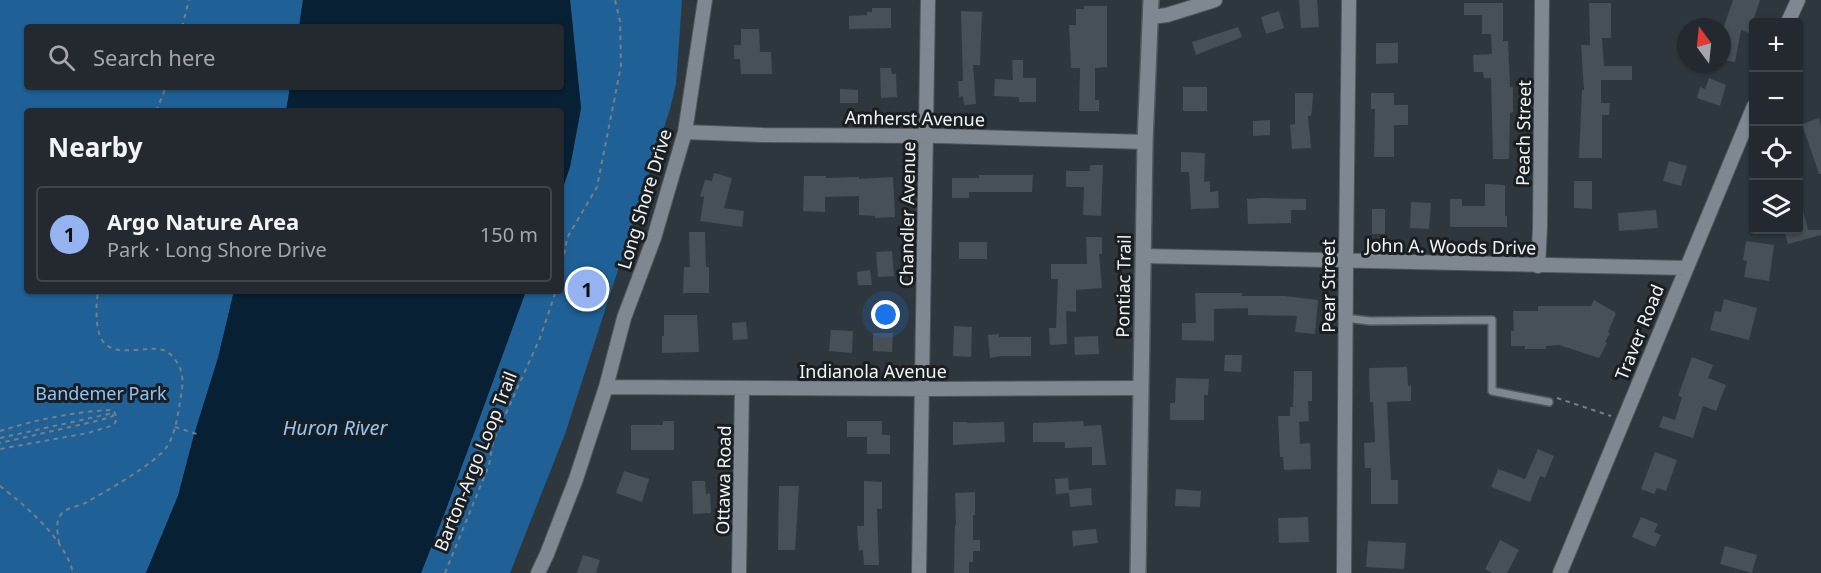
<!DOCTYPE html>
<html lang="en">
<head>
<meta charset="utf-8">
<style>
	body { margin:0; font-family:"Noto Sans",sans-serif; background:#2f353a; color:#f1f3f6 }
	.controls { position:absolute; right:18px; top:18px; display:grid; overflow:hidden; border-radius:6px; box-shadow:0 2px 4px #0004 }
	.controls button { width:54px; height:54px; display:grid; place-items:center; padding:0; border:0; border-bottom:2px solid #40454a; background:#23292e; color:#f1f3f6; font:30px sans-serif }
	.compass { position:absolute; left:1677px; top:18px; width:54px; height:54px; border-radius:50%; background:#23292e; box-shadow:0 2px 4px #0004; rotate:345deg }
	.you { position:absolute; left:886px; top:315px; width:21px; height:21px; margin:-15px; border:4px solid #fff; border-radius:50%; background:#1a73e8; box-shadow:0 0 0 9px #1a73e833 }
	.badge { display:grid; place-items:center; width:39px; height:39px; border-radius:50%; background:#95b2f1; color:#111; font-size:20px; font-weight:700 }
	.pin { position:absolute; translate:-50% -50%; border:3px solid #fff; box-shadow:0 2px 6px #0006 }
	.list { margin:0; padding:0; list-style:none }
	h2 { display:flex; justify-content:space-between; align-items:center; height:78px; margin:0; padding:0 24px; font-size:26px }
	h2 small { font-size:20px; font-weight:400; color:#a3a6aa }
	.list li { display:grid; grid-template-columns:39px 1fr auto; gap:18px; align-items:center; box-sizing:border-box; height:96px; margin:0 12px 12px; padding:0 12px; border:2px solid #40454a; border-radius:6px }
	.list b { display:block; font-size:22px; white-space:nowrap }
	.list p { margin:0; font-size:20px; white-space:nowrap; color:#a3a6aa }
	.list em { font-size:20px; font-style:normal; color:#a3a6aa }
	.icon { flex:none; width:33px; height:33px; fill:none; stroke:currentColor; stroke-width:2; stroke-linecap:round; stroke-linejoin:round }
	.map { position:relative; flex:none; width:1821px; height:573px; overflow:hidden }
	.search { position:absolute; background:#23292e; box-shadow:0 2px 4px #0004; left:24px; top:24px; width:540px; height:66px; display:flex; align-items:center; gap:15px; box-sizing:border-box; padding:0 21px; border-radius:6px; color:#a3a6aa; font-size:22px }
	.panel { position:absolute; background:#23292e; box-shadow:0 2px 4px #0004; left:24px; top:108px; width:540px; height:186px; border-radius:6px }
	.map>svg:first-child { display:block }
	.green { fill:#1f6196 }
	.water { fill:#072034 }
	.building { fill:#474f57 }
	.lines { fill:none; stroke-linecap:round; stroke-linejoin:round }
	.lane-casing { stroke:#4f565c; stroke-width:10 }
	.street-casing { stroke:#4f565c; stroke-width:16 }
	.secondary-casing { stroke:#4f565c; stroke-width:18 }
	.path { stroke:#777e84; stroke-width:2; stroke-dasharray:4.5 4.5; stroke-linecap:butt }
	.lane { stroke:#7f8890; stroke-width:7 }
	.street { stroke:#7f8890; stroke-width:14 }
	.secondary { stroke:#7f8890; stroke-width:15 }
	.labels { text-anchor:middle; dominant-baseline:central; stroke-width:6; stroke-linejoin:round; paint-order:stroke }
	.street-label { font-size:18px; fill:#eff4f9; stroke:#1a1e21 }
	.park-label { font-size:18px; fill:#8dc4f8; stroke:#1a1e21 }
	.water-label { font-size:20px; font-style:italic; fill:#8fc6fa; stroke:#1a1e21 }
</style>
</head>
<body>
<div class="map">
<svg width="1821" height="573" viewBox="0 0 1821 573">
	<rect width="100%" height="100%" fill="#2f373e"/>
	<!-- green -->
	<path class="green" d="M0,0H303L299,27H27V87H290L286,111H27V291H234L218,358L194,435L178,496L146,573H0Z
		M570,0H682L676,84L670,109L565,434L510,573H421L445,512L526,291H561V193L570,167L581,108Z"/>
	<!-- water -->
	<path class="water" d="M303,0H570L581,108L570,167L561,193V111H286L290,87H561V27H299Z
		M234,291H526L445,512L421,573H146L178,496L194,435L218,358Z"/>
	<!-- building -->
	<path class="building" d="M1299,0H1317L1319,27L1301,28Z
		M1733,0H1760L1749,33L1741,30L1735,62L1722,60V32Z
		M1464,3H1503V41H1508L1510,87H1513V112L1510,113L1509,159H1493L1491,78H1484L1483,72H1474L1473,55L1492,54L1491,34H1482V15H1464Z
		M1589,3H1611V38H1602L1604,66H1632V80H1601V103H1610L1609,115H1602V158H1579L1582,90H1584L1581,45H1590Z
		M1084,6H1107V67L1095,68V100H1099V111H1079L1080,68H1071L1069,25H1076V9H1084Z
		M872,8H891V28L849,29V16L867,15V12H872Z
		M961,11L982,12L980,65H973L976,104L964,105L963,96L959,97L958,81H963Z
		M1279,11L1284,28L1266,34L1261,17Z
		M1238,27L1242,37L1196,55L1192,42Z
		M741,29H759L760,52H771L772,74H741L740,59H734V45H741Z
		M1376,43H1398V63L1376,64Z
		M1012,60H1023V78H1036V102H1019V97L994,96L995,79L1013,80Z
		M880,68H891L892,74H896L897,97L881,98Z
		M1709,78L1726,85L1720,106L1697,98L1700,87L1705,89Z
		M1183,87H1207V111H1183Z
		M840,89L858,90V103H840Z
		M1295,93H1313L1312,109L1311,116H1308L1311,148L1292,149L1290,125L1295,124Z
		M1371,93H1394V105H1408V125H1394V157H1374L1375,109H1371Z
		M1819,118L1821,126V174H1819L1802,124Z
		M1270,120V135L1253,136V121Z
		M1181,152L1205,153L1204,182L1210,181V192L1218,191L1219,208L1191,209L1189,172H1181Z
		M1669,161L1687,166L1681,186L1663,181Z
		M1090,165H1103L1101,216L1083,215L1084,187H1066V171H1090Z
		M714,173L732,178L724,208L744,211L742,227L700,221L704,197L700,196L705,180L712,181Z
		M979,175H1033L1032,192H969V198H952V178H979Z
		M804,176H826V178L859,177V179L893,177L895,217L875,218V216L859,215V196L825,197V212L803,211Z
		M1574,181H1592V209L1574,208Z
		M1485,184L1505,185V216H1507V227H1450V199H1462V206H1485Z
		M1261,198L1306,199V210H1291V223L1248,224L1247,199Z
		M1411,202L1431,203L1429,229L1410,228Z
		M1798,207H1802L1808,230H1821V235L1788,244L1784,230H1798Z
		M1372,209H1385V234H1372Z
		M1656,210L1658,228L1619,231L1618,213Z
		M689,232H705L706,267H709V293H683L684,267H690Z
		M1086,237H1102V254H1099L1102,288L1076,290V312L1066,311L1067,344L1050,345L1049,328H1056L1058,279H1051V264H1087Z
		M1746,241L1774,245L1769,281L1744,277L1747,261L1743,260Z
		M959,242H987V259H959Z
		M892,251L894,276L878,277L876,252Z
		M870,270L872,285H858L857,272Z
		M1195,293H1242V296H1285L1318,300L1315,334L1295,332L1297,316L1248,315V308L1214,309V341L1182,340V323H1196Z
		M1724,299L1757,308L1749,340L1710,330L1715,311L1721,312Z
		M1594,300L1616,313L1608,332L1610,333L1605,342L1607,343L1599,358L1559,345L1546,346V349H1525V346H1511V331H1514L1513,311H1538V306H1591Z
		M664,315H697L699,352L662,353V336H664Z
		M746,322L748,339L733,340L732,323Z
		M954,326L972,327L971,357L953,356Z
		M831,330L853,331L852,353L829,351Z
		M873,333H893L892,352L873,351Z
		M999,334V337H1031V356H1001L990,358L988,335Z
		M1098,336L1099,354L1075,355L1074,337Z
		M1225,355H1242L1241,372L1224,371Z
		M1692,357L1713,365L1708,378L1726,385L1716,411L1703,406L1693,438L1659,427L1663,416L1675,420L1682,397L1678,396Z
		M1407,367L1408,386L1411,385V401L1387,402L1391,480H1398V504H1371V468H1365L1364,443L1375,442L1373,402H1370L1369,368Z
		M1294,371H1312V401H1308L1309,421L1299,422L1300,444L1310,443L1311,469L1284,470L1283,457H1280L1278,416H1290V407H1293Z
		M1176,378L1209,379L1208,395H1204V420H1170V403H1175Z
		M663,421H674V450H631V425H663Z
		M847,421H882V435H890V454H867V437H847Z
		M1083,421L1084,426L1101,425L1106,465H1092V447L1065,448V442H1033V423Z
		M953,422H967V423L1004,422L1005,442L953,445Z
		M1538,449L1554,456L1545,478L1540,476L1530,502L1491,487L1498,469L1525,479Z
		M1655,452L1677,460L1666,491L1657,488L1654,494L1641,489Z
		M624,471L649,479L642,502L616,493Z
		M1068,478L1069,490L1091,488L1092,505L1070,507L1069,493L1056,494L1055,479Z
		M692,481H705L706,494L710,493L711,513L693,514Z
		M864,481L882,482V509H877L879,565H864L863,550L859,551L857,526H864Z
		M779,486H799L795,550H778Z
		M1176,489L1201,491L1200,507L1175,506Z
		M975,492V515H973V540H980V551H973V562H969V573H954L955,525H956L955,493Z
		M1308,517L1309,542L1279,543L1278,518Z
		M1641,517L1658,524L1654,532L1661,535L1655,547L1632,537Z
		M1096,529L1098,543L1073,546L1072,531Z
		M1500,540L1519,550L1507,573H1492L1485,569Z
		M1368,541L1406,543L1404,569L1366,567Z
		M1725,546L1757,555L1752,573L1720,564Z
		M583,555L600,560L596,573H577Z"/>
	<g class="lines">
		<defs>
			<path id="lane" d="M1345,318L1370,321L1492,320V391L1549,402"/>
			<path id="street" d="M1151,17L1167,15L1215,0
				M1788,22L1798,0
				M685,132L762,135L940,136L1145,142
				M1143,256L1686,268
				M1538,266L1540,228L1542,0
				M606,387L936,389L1141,388
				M538,573L547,554L576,479L606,387L624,318L654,238L685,132L705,0
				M739,573L742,388
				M919,573L928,0
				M1344,573L1346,262L1349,0
				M1560,573L1754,106"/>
			<path id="secondary" d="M1138,573L1145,142L1151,0"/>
		</defs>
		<!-- lane casing -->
		<use href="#lane" class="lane-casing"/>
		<!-- street casing -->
		<use href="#street" class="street-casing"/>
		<!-- secondary casing -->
		<use href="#secondary" class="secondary-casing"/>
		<!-- path -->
		<path class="path" d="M182,27L189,0
			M156,111L166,87
			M561,272L567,238L597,187L621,66L620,21L615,0
			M1557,398L1611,416
			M175,427L200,435
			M0,431C35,420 76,411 113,410C117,416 117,419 114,425L88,433L0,449
			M0,438L113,413V416L101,420L0,443
			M0,486C27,507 65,539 73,573
			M59,543C58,535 55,524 60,516C65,507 78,507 87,502C105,492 154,464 166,448C176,434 178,413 181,396C183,383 184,372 176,361C174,357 168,351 163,350C146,345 114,359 102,340C95,329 96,304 98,291
			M445,573L489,465L493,442L540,338L556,291"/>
		<!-- lane -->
		<use href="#lane" class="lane"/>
		<!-- street -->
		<use href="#street" class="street"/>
		<!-- secondary -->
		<use href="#secondary" class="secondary"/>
	</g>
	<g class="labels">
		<!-- street labels -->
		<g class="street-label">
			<text transform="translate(915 118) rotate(1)">Amherst Avenue</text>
			<text transform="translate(1523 133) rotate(-89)">Peach Street</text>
			<text transform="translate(644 199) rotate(-73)">Long Shore Drive</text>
			<text transform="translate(907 214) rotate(-89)">Chandler Avenue</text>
			<text transform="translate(1451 246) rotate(1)">John A. Woods Drive</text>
			<text transform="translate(1123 286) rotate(-89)">Pontiac Trail</text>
			<text transform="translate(1328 286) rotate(-90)">Pear Street</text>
			<text transform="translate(1639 332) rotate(-68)">Traver Road</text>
			<text x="873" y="371">Indianola Avenue</text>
			<text transform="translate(475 461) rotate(-68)">Barton-Argo Loop Trail</text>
			<text transform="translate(723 480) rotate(-89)">Ottawa Road</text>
		</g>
		<!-- park labels -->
		<g class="park-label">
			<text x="101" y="393">Bandemer Park</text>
		</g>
		<!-- water labels -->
		<g class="water-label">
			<text x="335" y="427">Huron River</text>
		</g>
	</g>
</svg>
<div class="controls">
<button>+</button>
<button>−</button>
<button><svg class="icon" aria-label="locate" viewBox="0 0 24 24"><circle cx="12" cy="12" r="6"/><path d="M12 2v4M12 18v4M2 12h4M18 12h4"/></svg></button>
<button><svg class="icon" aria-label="layers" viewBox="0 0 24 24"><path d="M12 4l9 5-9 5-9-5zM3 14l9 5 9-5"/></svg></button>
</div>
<svg class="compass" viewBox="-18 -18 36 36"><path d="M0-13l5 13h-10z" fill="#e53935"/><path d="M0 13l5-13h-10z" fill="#a3a6aa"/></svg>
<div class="you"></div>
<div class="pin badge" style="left:587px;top:289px">1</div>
<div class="search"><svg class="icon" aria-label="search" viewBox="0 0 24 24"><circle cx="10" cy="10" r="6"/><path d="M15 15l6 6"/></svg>Search here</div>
<section class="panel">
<h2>Nearby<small></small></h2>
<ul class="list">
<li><span class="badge">1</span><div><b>Argo Nature Area</b><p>Park · Long Shore Drive</p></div><em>150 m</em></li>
</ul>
</section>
</div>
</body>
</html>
